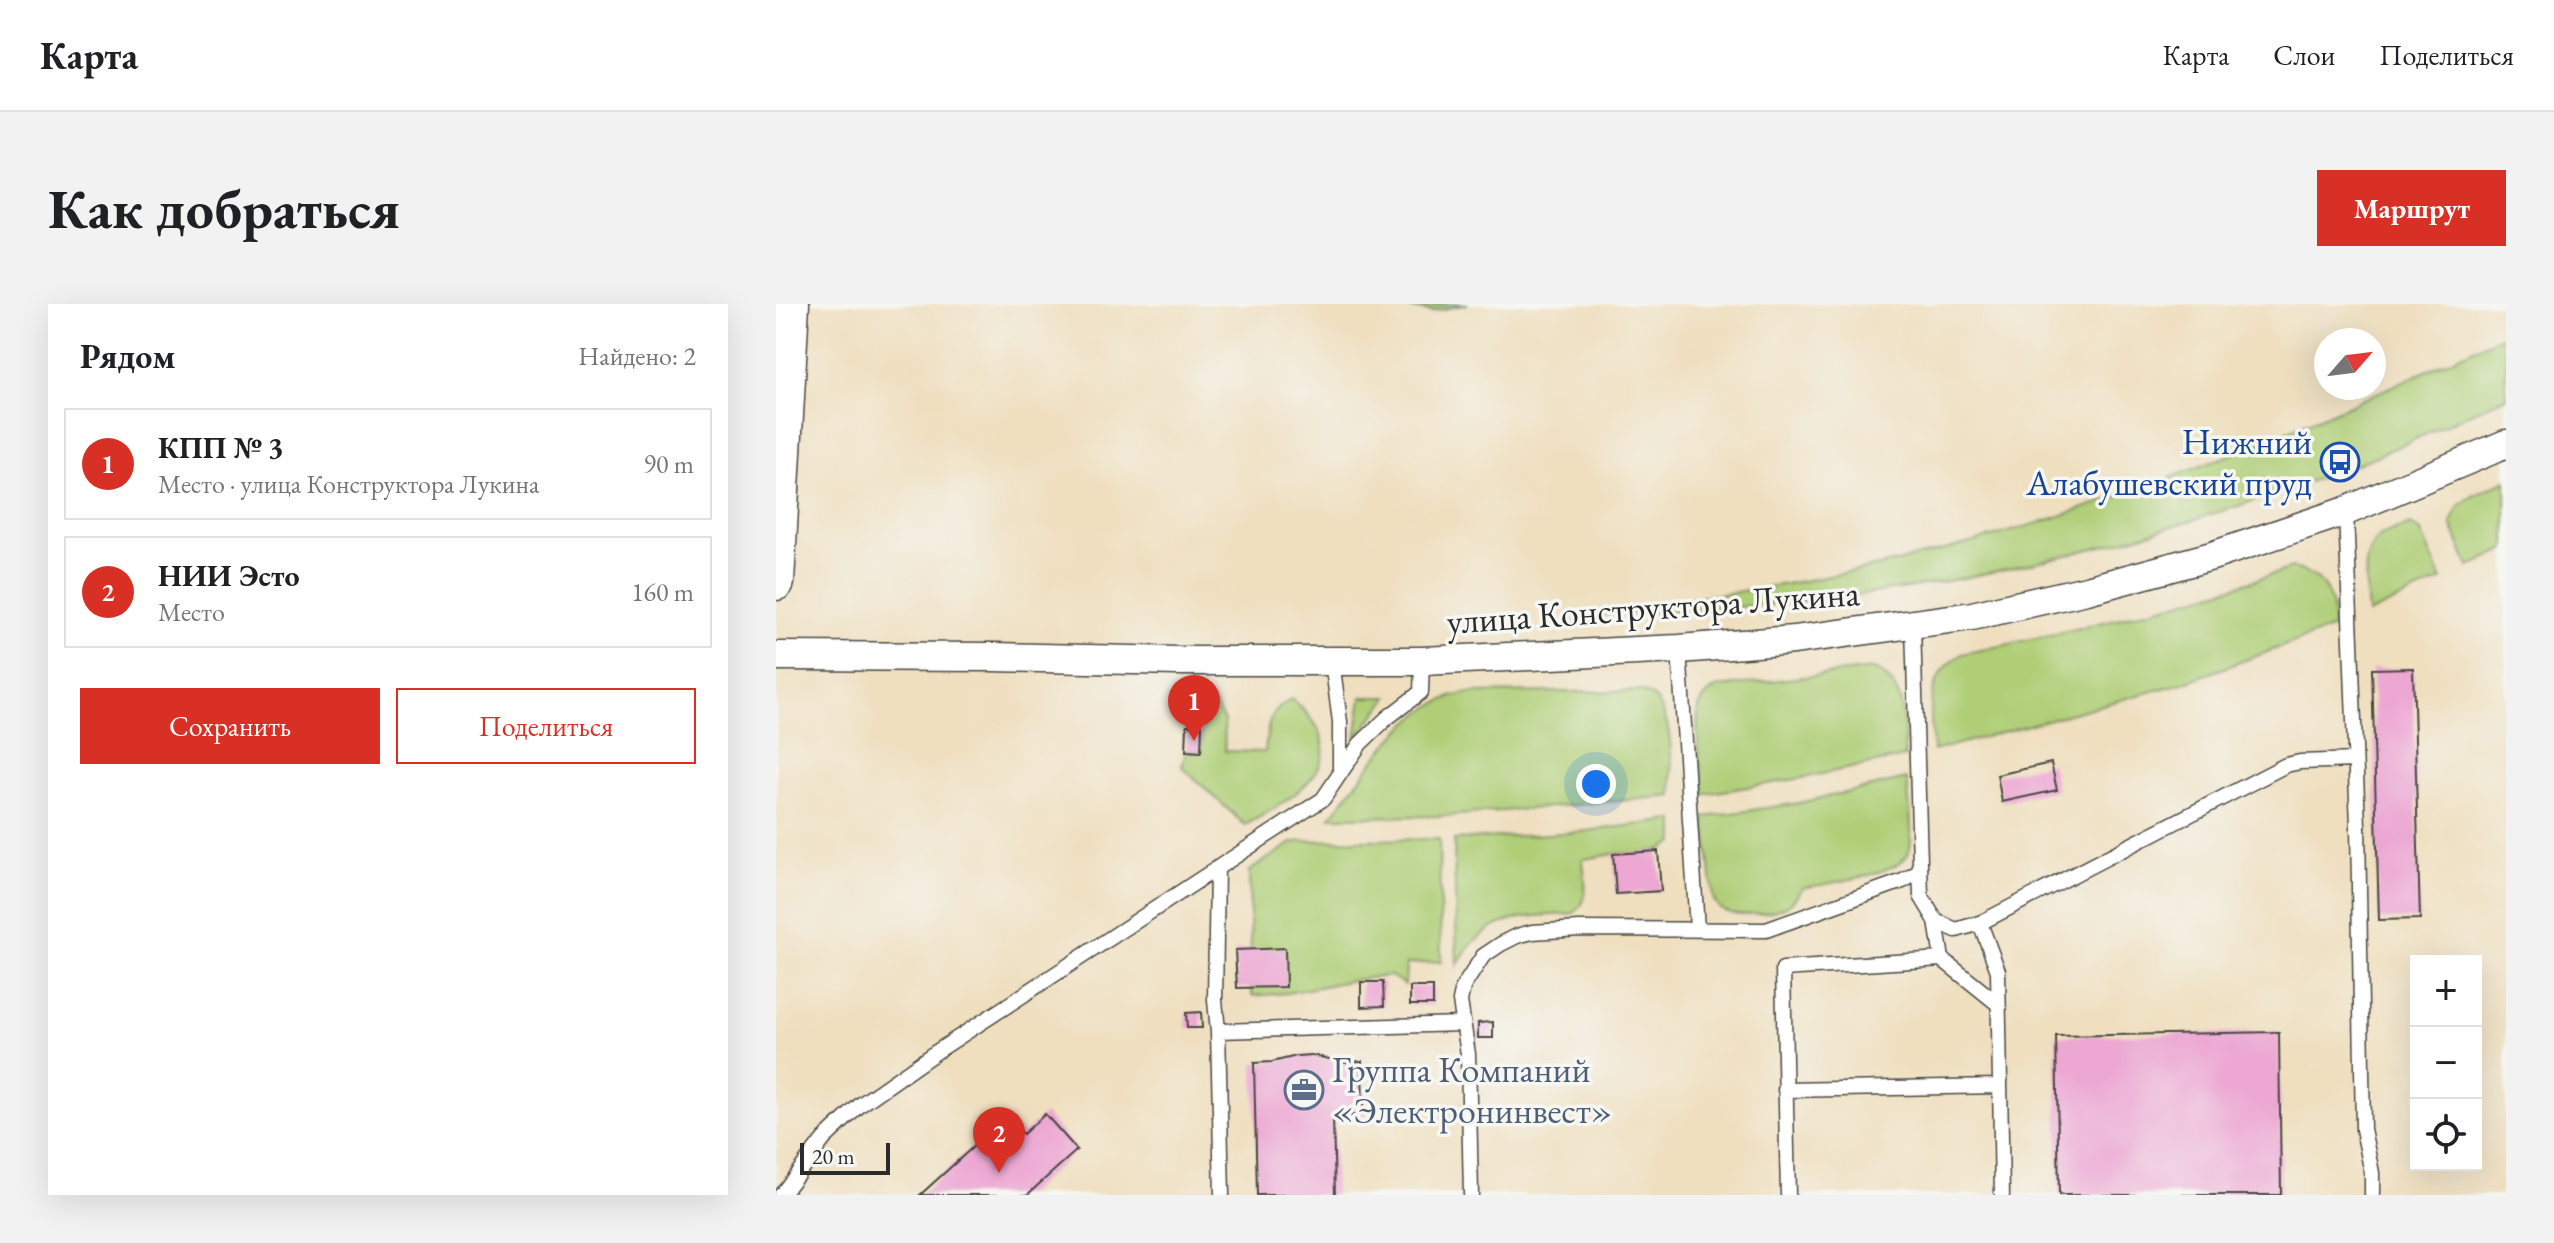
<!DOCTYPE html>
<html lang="ru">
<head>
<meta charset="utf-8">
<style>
	body { margin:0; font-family:"EB Garamond",serif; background:#f2f2f2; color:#202124 }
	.controls { position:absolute; right:24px; bottom:24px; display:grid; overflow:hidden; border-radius:0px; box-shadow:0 8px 32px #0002 }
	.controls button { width:72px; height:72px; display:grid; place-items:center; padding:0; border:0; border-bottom:2px solid #e0e0e0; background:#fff; color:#202124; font:40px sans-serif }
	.compass { position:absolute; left:1538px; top:24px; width:72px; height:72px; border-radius:50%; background:#fff; box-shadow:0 8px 32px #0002; rotate:62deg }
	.scale { position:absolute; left:24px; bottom:20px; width:90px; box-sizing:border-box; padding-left:8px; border:4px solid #2b2b2b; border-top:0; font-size:22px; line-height:28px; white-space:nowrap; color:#2b2b2b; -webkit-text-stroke:6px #f6f6f2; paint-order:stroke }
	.you { position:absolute; left:820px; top:480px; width:28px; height:28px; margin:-20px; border:6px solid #fff; border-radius:50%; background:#1a73e8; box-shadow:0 0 0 12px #1a73e833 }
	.badge { display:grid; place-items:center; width:52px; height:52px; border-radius:50%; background:#d93025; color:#fff; font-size:26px; font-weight:700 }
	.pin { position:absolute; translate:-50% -66px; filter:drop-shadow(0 2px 4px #0008) }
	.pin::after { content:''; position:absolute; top:42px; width:28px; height:24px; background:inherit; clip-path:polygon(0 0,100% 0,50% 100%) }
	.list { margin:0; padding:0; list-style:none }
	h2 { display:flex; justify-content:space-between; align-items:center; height:104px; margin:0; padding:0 32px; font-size:34px }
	h2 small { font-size:26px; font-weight:400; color:#757577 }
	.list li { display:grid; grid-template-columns:52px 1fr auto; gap:24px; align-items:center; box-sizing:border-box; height:112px; margin:0 16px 16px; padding:0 16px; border:2px solid #e0e0e0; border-radius:0px }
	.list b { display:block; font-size:30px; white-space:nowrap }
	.list p { margin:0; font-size:26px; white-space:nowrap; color:#757577 }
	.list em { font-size:26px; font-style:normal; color:#757577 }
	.actions { display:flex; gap:16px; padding:24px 32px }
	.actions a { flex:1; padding:18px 0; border:2px solid #d93025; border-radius:0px; text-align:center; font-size:28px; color:#d93025 }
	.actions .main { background:#d93025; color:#fff }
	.icon { flex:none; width:44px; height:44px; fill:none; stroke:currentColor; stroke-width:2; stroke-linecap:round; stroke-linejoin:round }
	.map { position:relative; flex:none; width:1730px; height:891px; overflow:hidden; border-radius:0px }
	header { display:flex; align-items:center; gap:48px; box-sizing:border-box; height:112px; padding:0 40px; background:#fff; border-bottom:2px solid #e0e0e0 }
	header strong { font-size:38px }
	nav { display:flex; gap:44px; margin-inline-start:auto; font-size:28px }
	.intro { display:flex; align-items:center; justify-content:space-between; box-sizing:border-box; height:192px; padding:0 48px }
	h1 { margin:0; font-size:56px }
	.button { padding:20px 36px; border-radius:0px; background:#d93025; color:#fff; font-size:28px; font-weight:700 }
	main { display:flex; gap:48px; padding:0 48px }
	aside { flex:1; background:#fff; border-radius:0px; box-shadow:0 8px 32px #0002 }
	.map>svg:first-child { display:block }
	.green { fill:#afce76; stroke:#6d7c50; stroke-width:2 }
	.forest { fill:#8bb167; stroke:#5b6e49; stroke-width:2 }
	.building { fill:#eca7d3 }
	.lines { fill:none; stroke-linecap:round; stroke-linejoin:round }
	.service-casing { stroke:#484641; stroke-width:17 }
	.minor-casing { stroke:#484641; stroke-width:31 }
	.tertiary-casing { stroke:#484641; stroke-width:39 }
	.service { stroke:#fff; stroke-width:14 }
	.minor { stroke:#fff; stroke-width:28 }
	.tertiary { stroke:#fff; stroke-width:36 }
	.labels { text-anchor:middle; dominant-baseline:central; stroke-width:7; stroke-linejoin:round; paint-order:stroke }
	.transit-label { font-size:36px; fill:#164399; stroke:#f6f6f2; text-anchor:end }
	.street-label { font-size:36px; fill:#2b2b2b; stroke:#f6f6f2 }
	.service-label { font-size:36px; fill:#4e5e75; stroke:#f6f6f2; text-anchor:start }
</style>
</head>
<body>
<header>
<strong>Карта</strong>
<nav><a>Карта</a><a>Слои</a><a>Поделиться</a></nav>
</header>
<div class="intro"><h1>Как добраться</h1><a class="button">Маршрут</a></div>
<main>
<aside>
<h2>Рядом<small>Найдено: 2</small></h2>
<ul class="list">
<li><span class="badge">1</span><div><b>КПП № 3</b><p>Место · улица Конструктора Лукина</p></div><em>90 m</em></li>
<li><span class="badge">2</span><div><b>НИИ Эсто</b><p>Место</p></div><em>160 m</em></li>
</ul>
<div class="actions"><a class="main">Сохранить</a><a>Поделиться</a></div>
</aside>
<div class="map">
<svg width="1730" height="891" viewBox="0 0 1730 891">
	<rect width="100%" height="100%" fill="#f6f6f2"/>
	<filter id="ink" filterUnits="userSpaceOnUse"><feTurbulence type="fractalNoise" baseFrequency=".0125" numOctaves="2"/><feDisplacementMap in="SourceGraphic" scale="16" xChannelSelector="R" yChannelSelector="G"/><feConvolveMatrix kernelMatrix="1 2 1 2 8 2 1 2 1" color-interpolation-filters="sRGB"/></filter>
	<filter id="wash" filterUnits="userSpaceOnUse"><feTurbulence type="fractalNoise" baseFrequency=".006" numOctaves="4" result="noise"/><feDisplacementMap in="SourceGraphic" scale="32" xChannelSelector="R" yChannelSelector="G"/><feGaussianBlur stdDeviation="1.8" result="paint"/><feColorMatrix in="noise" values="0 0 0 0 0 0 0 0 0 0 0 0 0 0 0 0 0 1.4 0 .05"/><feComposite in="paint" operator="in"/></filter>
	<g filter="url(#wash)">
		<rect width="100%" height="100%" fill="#efdfbf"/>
		<!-- green -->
		<path class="green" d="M1730,30V93C1673,119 1617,147 1558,169C1420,219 1277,260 1131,284C1021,301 911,308 799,311C909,295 1021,282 1128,256C1337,206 1536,121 1730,30Z
			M1730,176V245L1693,263L1675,219L1683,202L1695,193Z
			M1635,221L1645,228L1666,276L1592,310C1591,287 1582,246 1605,232C1614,227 1625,224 1635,221Z
			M1516,264C1550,271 1558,294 1557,324L1407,379L1157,447C1155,409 1147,374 1186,350C1298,327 1408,300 1516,264Z
			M1098,365C1133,383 1127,420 1129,453L1021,475L928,490C926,470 917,417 924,401C928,392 934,388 942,383Z
			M865,387C871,390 877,392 881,397C898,418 895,466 897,492L671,512L554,513C594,467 628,397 694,389Z
			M586,393H613L580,434Z
			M436,395L448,417L449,447L489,448C492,421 490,411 515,395C588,452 523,492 469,521L406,463L410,447L425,448L426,422L411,421L404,413L403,396Z
			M1131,475C1132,492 1139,536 1132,550C1119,572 1051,579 1026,584C1021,591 1017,599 1008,603C994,609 957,615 944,604C941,602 938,597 937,593L929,513L1023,499Z
			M899,516V537C882,552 860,548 839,550C828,551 817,554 807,555C808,575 816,599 796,610C746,612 708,612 681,661L678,536L803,528Z
			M663,535L665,658L630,660L629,681L615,672L583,675L511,689L476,692L473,567L516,539L525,537Z"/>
		<!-- forest -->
		<path class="forest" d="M610,0H692L655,8Z"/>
		<g id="blocks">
			<!-- building -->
			<path class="building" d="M1637,364L1644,615L1603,616L1596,365Z
				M411,421L426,422L425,448L410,447Z
				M1275,459L1281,486L1226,498L1221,471Z
				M882,547L885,587L840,590L837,550Z
				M509,644L510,683L461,684L459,646Z
				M585,678H607L608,702L585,703Z
				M634,683H657V701H634Z
				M425,708L426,724H411L410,709Z
				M717,718V734H702V719Z
				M1503,728L1505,891H1283L1280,732Z
				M535,751L567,758L586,757L587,811L557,812L559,891H481L478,759L496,758L521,752Z
				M269,810L301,846L251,891H144L231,812L247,830Z"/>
		</g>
	</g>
	<g filter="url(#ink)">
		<use href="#blocks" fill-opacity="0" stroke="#484641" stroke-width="2"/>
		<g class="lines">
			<defs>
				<path id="service" d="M1570,207L1582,522L1587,825L1596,869V891
					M1137,321L1145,592L1160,617L1180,626L1204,619
					M903,345L921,625
					M556,357L564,418V467
					M441,565L439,696L442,727L686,720
					M1160,617L1166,655L1222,700
					M442,727L446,891
					M1009,786L1224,782
					M5,891L48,835L84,801L157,750L547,495L584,440L611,414L645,388L646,357
					M695,891L692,750L684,697L687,683L707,652L725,640L741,632L756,628L804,625L990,626L1127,577L1144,567
					M1012,891L1007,665L1166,655
					M1226,891L1222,667L1204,619L1510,461L1524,458L1579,456"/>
				<path id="minor" d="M0,352L218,353L403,357H646L903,345L1018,336L1196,312L1311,286L1436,252L1570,207L1730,140"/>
				<path id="tertiary" d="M0,278L15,0"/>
			</defs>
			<!-- service casing -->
			<use href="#service" class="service-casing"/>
			<!-- minor casing -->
			<use href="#minor" class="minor-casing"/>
			<!-- tertiary casing -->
			<use href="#tertiary" class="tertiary-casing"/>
			<!-- service -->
			<use href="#service" class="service"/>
			<!-- minor -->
			<use href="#minor" class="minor"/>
			<!-- tertiary -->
			<use href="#tertiary" class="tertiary"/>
		</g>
	</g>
	<!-- icons -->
	<defs>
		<symbol id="bus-ring" viewBox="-11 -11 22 22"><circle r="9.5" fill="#f6f6f2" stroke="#1a4fb4" stroke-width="1.5"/><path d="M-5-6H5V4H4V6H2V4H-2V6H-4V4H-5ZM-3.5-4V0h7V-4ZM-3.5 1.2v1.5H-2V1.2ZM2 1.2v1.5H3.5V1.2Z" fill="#1a4fb4"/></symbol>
		<symbol id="office-ring" viewBox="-11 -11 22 22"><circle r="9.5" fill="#f6f6f2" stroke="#5c6f8a" stroke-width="1.5"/><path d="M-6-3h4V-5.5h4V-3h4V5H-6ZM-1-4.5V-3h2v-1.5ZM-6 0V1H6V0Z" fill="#5c6f8a"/></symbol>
	</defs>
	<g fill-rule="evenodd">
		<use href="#bus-ring" x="1542" y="136" width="44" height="44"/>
		<use href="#office-ring" x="506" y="764" width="44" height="44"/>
	</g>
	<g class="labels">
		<!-- transit labels -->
		<g class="transit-label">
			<text x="1536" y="137">Нижний<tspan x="1536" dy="41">Алабушевский пруд</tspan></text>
		</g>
		<!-- street labels -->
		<g class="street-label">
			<text transform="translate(877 303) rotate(-4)">улица Конструктора Лукина</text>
		</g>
		<!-- service labels -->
		<g class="service-label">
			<text x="556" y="765">Группа Компаний<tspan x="556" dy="41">«Электронинвест»</tspan></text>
		</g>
	</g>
</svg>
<div class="controls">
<button>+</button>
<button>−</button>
<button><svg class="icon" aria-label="locate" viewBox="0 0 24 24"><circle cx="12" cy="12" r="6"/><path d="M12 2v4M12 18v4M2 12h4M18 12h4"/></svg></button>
</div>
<svg class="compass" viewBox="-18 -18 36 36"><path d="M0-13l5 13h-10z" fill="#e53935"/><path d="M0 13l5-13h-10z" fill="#757577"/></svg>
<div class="scale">20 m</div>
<div class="you"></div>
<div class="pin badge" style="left:418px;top:437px">1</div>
<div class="pin badge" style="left:223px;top:869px">2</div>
</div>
</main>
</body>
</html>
